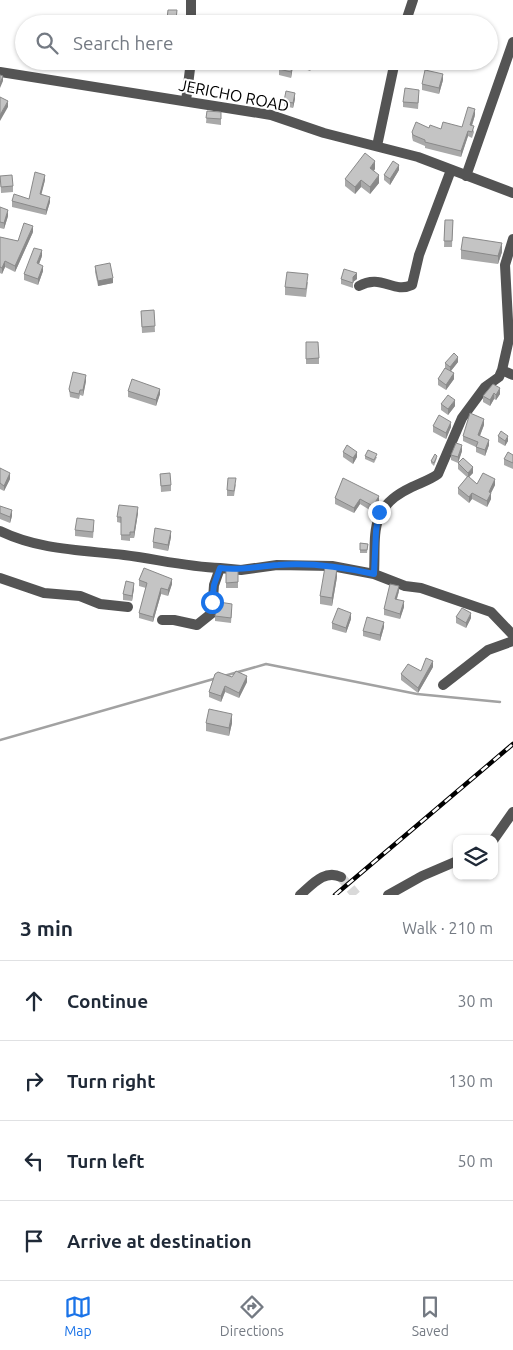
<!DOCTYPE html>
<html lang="en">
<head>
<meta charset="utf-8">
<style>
	body { margin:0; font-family:Ubuntu,sans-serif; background:#f2f2f3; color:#1f2937 }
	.controls { position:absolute; right:15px; bottom:15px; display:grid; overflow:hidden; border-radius:10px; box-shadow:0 1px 4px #0004 }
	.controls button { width:45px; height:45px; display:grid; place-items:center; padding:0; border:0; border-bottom:1px solid #e0e1e3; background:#fff; color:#1f2937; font:25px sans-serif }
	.stop { position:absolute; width:15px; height:15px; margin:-11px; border:4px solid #1a73e8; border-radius:50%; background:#fff }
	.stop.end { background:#1a73e8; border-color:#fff; box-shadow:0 1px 5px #0008 }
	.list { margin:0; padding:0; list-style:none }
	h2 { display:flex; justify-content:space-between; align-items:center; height:65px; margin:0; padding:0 20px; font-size:21px }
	h2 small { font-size:16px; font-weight:400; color:#747a83 }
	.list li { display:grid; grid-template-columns:32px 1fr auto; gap:15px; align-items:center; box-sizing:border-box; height:80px; padding:0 20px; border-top:1px solid #e0e1e3 }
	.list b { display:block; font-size:19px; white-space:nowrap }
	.list em { font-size:16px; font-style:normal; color:#747a83 }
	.icon { flex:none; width:28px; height:28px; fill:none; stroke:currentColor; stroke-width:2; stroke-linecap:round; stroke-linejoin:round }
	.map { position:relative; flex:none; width:513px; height:895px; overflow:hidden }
	.search { position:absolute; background:#fff; box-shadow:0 1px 4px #0004; left:15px; right:15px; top:15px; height:55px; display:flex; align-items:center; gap:12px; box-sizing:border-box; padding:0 18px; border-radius:28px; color:#747a83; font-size:19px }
	.sheet { height:385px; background:#fff }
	nav { display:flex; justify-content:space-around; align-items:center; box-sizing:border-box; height:70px; border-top:1px solid #e0e1e3; background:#fff; font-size:14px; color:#747a83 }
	nav a { display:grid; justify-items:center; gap:2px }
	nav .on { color:#1a73e8 }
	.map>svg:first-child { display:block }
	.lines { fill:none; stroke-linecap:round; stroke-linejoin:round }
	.stream { stroke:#a2a2a2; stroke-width:2.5 }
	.minor-tunnel { stroke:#d9d9d9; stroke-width:10; stroke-dasharray:10 5; stroke-linecap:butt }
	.minor { stroke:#545454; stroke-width:10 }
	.rail-casing { stroke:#000; stroke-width:4.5 }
	.rail { stroke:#fff; stroke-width:2.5; stroke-dasharray:8; stroke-linecap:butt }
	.wall { fill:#a9a9a9 }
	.shaded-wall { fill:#898989 }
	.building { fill:#c4c4c4; stroke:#898989 }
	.route { stroke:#1a73e8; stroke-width:6 }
	.labels { text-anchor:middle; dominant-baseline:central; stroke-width:4; stroke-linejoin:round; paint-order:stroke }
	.street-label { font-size:16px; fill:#000; stroke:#fff }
</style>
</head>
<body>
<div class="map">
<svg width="513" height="895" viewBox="0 0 513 895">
	<rect width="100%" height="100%" fill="#fff"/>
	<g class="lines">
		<!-- stream -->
		<path class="stream" d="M224,676L266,664L417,694L500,702
			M0,740L217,678"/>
		<!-- minor-tunnel -->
		<path class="minor-tunnel" d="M341,877L356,895"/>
		<!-- minor -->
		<path class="minor" d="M191,24V0
			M405,24L413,0
			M0,72L271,115L324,133L418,157L513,193
			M186,101L191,61
			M377,146L395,61
			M466,176L513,42
			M359,286C381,273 393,294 412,285L419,255L451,170
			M502,370L513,375
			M0,531C39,550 81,550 124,555C156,559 187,567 220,568
			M374,574C376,534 368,508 410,488C420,483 430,480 438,474L462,418L485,387L499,377L502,370L509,339L505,265L513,239
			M0,578L44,593L80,596L100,604L128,607
			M162,620H174L197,625L212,613L214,585L220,568L241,570L277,565L332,566L374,574L405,586L421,588L491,612L513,635
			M443,685L488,650L513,641
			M494,839L513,812
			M300,895C312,885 324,869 341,877
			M388,895L422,876L457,861"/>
		<defs>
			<path id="rail" d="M335,895L513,744"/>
		</defs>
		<!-- rail casing -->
		<use href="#rail" class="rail-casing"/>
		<!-- rail -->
		<use href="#rail" class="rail"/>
	</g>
	<!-- wall -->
	<path class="wall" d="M168,10H177V24H167Z
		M297,61H314L310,71L297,66Z
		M293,66L291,78L279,75V69Z
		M443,80L439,94L422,90V84Z
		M419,95L418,109L403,107V102Z
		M295,99L293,108L284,106V101Z
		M207,111L221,118V125L206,123Z
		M475,115L472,126L474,132L472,138L468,136L461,157L425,148V146L413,141L412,137V132L429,128L441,129L462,127Z
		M375,169L374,171L379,183L370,194L361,187L355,194L345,186V179Z
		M399,170L390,185L384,180V175Z
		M0,176L13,186V192L1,193Z
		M45,180L41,194L50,202L46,215L12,207V201L29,199Z
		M0,207L8,216L4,229L0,228Z
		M445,220H453L452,247H444Z
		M33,232L15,272L5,267L2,274L0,273V237L18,241Z
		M461,250L502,252L498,264L461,259Z
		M42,256L39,264L43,271L38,285L24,280V274Z
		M95,266L113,283L98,286L95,272Z
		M341,279H357L353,282V288L341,284Z
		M308,282L306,297L285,295V287Z
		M154,310L155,332L142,333L141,311Z
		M306,342L319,358V364H306Z
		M458,362L451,371L454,379L446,390L438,385V379L445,368V363Z
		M86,381L83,396L80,395L79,399L70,397L69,389Z
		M493,384L500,394L496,400L494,399L490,406L483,402V396Z
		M128,391L160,394L156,406L128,397Z
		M441,404L455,406L448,415L441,410Z
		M484,425L480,436L489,445L485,456L476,452V447L463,441V436Z
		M433,426L451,427L446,439L433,432Z
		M498,436L508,441L505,446L498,442Z
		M462,451L458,463L451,460V455Z
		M343,452L357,457L353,464L343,457Z
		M513,455V469L504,465V459Z
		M365,456L377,457L374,463L365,459Z
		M437,458L434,466L431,463V461Z
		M458,463L473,473L469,477L477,484L495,485L491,493V499L487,507L472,499L469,503L458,494V488L467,477L458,469Z
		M0,468L10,479L4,491L0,489Z
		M160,474L171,485V491L161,492Z
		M343,478L379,501L373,512L360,504L354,513L335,504V498Z
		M236,484L234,496H227V490Z
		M0,506L12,516L10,523L0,519Z
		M138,513L134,538H130V541L121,540V523L117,522V517Z
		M94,526L93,538L75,536V530Z
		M171,537L168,551L153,548V542Z
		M360,543L368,544L367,553H360Z
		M226,570L238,571V588H226Z
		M337,577L332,606L320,604V596Z
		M139,580L172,584L168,596L161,594L153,622L139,618V613L146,588L139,586Z
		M134,588L132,601L123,600V594Z
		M399,591L397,599L404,607L400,619L384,615V609Z
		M232,609L231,623L215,621V616Z
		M456,617L471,618L466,628L456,623Z
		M351,619L346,633L332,629V623Z
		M384,627L380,641L363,636V631Z
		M433,667L418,693L401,680V674L421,671Z
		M232,677L247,682L239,698L225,692L221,702L209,697V692Z
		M206,723H232L229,736L206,731Z"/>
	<!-- shaded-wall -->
	<path class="shaded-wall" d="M293,61V66L291,78V72Z
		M312,61H314L310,71V65Z
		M443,74V80L439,94V88Z
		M3,76V81L0,88V83Z
		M295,93V99L293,108V103Z
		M8,101V107L0,121V115Z
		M475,109V115L470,131V125Z
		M468,131V136L461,157V151Z
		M375,161V169L370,176V168Z
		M399,165V170L390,185V179Z
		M45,175V180L40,200V194Z
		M379,175V183L370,194V187Z
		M361,180V187L355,194V187Z
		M50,197V202L46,215V210Z
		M8,210V216L4,229V223Z
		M33,226V232L15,272V266Z
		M502,243V252L498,264V256Z
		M42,250V256L37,269V263Z
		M5,261V267L2,274V268Z
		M43,266V271L38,285V279Z
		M357,273V279L353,282V288V277Z
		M113,278V283L98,286V281Z
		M458,357V362L450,372V367Z
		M454,373V379L446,390V385Z
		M86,375V381L83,396V390Z
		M500,388V394L496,400V395Z
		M160,389V394L156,406V400Z
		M494,393V399L490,406V400Z
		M455,400V406L448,415V409Z
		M484,419V425L478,440V435Z
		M451,422V427L446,439V433Z
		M508,436V441L505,446V441Z
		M489,440V445L485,456V450Z
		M462,445V451L458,463V457Z
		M357,452V457L353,464V458Z
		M473,467V473L468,478V473Z
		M10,473V479L4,491V486Z
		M495,479V485L491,493V499L487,507V501L489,492Z
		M472,493V499L469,503V497Z
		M379,496V501L373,512V506Z
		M360,499V504L354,513V508Z
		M138,507V513L134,538V532Z
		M12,510V516L10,523V517Z
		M171,531V537L168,551V545Z
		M337,569V577L332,606V598Z
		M172,579V584L168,596V590Z
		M134,583V588L132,601V596Z
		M399,586V591L395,604V599Z
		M161,588V594L153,622V617Z
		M404,601V607L400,619V614Z
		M351,613V619L346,633V628Z
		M471,613V618L466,628V623Z
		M384,622V627L380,641V635Z
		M433,661V667L418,693V688Z
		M247,676V682L239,698V693Z
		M225,686V692L221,702V696Z
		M232,714V723L229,736V728Z"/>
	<!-- building -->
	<path class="building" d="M168,10H177L176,20L167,19Z
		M428,17H442V24H428Z
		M281,61H293L291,72L279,69Z
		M300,61H312L310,65Z
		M425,70L443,74L439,88L422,84Z
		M0,75L3,76L0,83Z
		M405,88L419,90L418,103L403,102Z
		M286,91L295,93L293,103L284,101Z
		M0,97L8,101L0,115Z
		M468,107L475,109L470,125L474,126L472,132L468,131L461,151L425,142V140L413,135L412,132L416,122L429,128L430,125L441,129L443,122L462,127Z
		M207,111L221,112V119L206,118Z
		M365,153L375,161L370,168L379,175L370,187L361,180L355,187L345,179Z
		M393,161L399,165L390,179L384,175Z
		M35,172L45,175L40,194L50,197L46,210L12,201L14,194L29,199Z
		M12,175L13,186L1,187L0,176Z
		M0,207L8,210L4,223L0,222Z
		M445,220H453L452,241H444Z
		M24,223L33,226L15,266L5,261L2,268L0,267V237L18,241Z
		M463,237L502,243L498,256L461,250Z
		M34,248L42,250L37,263L43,266L38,279L24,274Z
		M110,263L113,278L98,281L95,266Z
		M344,269L357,273L353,277V283L341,279Z
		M287,272L308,274L306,289L285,287Z
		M154,310L155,326L142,327L141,311Z
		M306,342H318L319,358L306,359Z
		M454,353L458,357L450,367L445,363Z
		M445,368L454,373L446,385L438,379Z
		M73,372L86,375L83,390H80L79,394L70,392L69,389Z
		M132,379L160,389L156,400L128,391Z
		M493,384L500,388L496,395L494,393L490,400L483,396Z
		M448,395L455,400L448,409L441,404Z
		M470,413L484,419L478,435L489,440L485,450L476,447L478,442L463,436Z
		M439,415L451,422L446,433L433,426Z
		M501,431L508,436L505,441L498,436Z
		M456,443L462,445L458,457L451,455Z
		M347,445L357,452L353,458L343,452Z
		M368,450L377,454L374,460L365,456Z
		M508,452L513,455V463L504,459Z
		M435,454L437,456L434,463L431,461Z
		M463,458L473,467L468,473L458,463Z
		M0,468L10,473L4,486L0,483Z
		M170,473L171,485L161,486L160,474Z
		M483,473L495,479L489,492L491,493L487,501L472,493L469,497L458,488L468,476L477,484Z
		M228,478H236L234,491L227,490Z
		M343,478L379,496L373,506L360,499L354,508L335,498Z
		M119,505L138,507L134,532H130V535H121V517H117Z
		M0,506L12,510L10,517L0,513Z
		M77,518L94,520L93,532L75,530Z
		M155,528L171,531L168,545L153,542Z
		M360,543L368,544L367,550H360Z
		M325,567L337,569L332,598L320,596Z
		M144,568L172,579L168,590L161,588L153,617L139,613L147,583L139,580Z
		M226,570L238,571V582L226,583Z
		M126,581L134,583L132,596L123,594Z
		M390,584L399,586L395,599L404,601L400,614L384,609Z
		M219,602L232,604L231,618L215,616Z
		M338,608L351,613L346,628L332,623Z
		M462,608L471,613L466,623L456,617Z
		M367,617L384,622L380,635L363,631Z
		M426,658L433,661L418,688L401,674L408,664L421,671Z
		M236,671L247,676L239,693L225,686L221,696L209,692L215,674L218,672L232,677Z
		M209,709L232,714L229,728L206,723Z"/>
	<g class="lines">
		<!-- route -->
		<path class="route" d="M212,602L214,585L220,568C240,571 258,566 278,565C311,562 343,567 374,574L376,531L379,512"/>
	</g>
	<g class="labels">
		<!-- street labels -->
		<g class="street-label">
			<text transform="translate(234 95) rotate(11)">JERICHO ROAD</text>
		</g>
	</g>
</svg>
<div class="controls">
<button><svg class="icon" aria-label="layers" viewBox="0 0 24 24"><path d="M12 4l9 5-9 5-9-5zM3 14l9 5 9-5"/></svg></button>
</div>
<div class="stop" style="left:212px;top:602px"></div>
<div class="stop end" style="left:379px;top:512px"></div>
<div class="search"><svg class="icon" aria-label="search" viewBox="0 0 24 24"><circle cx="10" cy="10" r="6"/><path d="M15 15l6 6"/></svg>Search here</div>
</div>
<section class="sheet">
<h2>3 min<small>Walk · 210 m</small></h2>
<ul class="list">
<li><svg class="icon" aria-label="ahead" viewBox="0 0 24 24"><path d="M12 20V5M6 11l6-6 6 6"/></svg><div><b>Continue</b></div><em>30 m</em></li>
<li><svg class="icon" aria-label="right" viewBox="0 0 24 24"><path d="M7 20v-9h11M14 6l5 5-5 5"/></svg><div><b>Turn right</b></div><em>130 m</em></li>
<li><svg class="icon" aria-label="left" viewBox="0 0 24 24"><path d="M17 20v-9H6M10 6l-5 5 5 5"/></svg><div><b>Turn left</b></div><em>50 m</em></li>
<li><svg class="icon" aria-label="arrive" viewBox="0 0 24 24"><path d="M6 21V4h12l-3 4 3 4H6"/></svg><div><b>Arrive at destination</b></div></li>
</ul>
</section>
<nav>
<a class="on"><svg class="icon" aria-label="map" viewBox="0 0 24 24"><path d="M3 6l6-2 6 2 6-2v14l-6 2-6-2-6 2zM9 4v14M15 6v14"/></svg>Map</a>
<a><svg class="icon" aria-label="directions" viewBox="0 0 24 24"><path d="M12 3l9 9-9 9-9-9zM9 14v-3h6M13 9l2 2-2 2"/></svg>Directions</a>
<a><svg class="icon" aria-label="saved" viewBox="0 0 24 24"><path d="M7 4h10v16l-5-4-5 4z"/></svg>Saved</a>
</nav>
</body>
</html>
